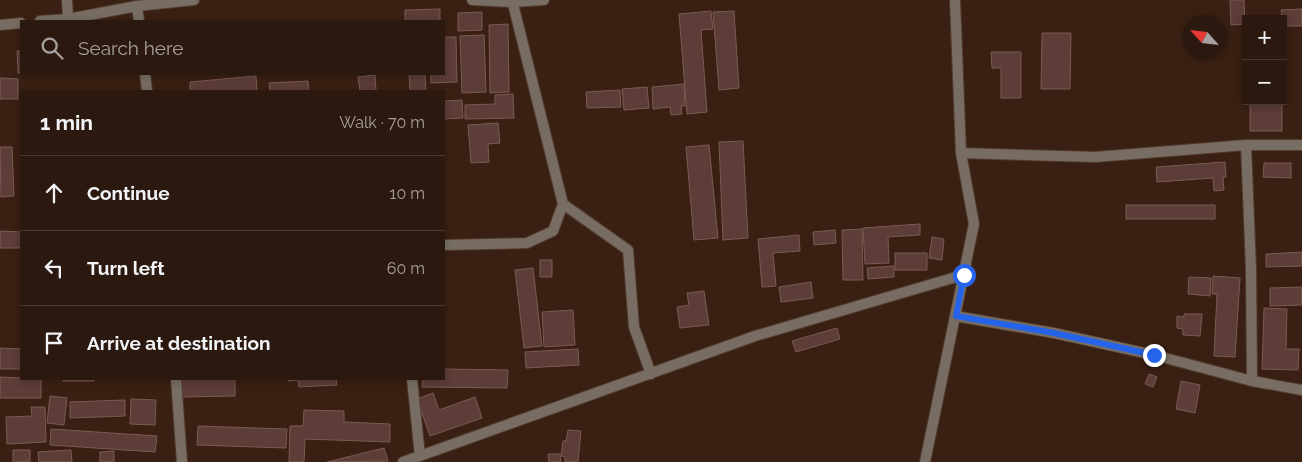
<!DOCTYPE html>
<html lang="en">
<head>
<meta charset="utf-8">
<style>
	body { margin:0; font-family:Raleway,sans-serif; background:#37251c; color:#f1f3f6 }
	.controls { position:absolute; right:15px; top:15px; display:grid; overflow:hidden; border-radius:0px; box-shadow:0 2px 8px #0003 }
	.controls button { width:45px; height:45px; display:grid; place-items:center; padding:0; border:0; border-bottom:1px solid #47372e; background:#2b180e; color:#f1f3f6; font:25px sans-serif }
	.compass { position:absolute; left:1182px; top:15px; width:45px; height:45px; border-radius:50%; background:#2b180e; box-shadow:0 2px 8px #0003; rotate:297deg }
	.stop { position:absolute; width:15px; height:15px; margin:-11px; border:4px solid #2563eb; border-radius:50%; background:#fff }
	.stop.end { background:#2563eb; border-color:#fff; box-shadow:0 1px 5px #0008 }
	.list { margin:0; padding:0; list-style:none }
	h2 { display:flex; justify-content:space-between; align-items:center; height:65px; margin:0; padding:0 20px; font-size:21px }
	h2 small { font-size:16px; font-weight:400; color:#a6a09e }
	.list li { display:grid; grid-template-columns:32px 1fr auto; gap:15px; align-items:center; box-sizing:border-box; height:75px; padding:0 20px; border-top:1px solid #47372e }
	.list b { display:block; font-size:19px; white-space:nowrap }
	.list em { font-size:16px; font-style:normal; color:#a6a09e }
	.icon { flex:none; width:28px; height:28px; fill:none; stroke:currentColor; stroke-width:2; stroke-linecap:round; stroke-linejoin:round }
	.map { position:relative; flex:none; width:1302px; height:462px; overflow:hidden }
	.search { position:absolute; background:#2b180e; box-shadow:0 2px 8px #0003; left:20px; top:20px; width:425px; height:55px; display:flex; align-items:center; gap:12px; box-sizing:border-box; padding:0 18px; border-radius:0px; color:#a6a09e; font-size:19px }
	.panel { position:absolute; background:#2b180e; box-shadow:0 2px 8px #0003; left:20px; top:90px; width:425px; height:290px; border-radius:0px }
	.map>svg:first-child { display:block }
	.building { fill:#5c3d37; stroke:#7c5a54 }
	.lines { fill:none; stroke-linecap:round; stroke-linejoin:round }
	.minor-casing { stroke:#543c2f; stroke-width:12 }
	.minor { stroke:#776d62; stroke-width:10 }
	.route { stroke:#2563eb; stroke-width:6 }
</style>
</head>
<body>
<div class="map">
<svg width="1302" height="462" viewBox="0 0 1302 462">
	<rect width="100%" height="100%" fill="#392012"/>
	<!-- building -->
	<path class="building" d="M1230,0H1244L1245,24L1231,25Z
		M440,9V21H405V10Z
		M1302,9V26H1283L1281,10Z
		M711,11L713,29L701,30L707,112L687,114L679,14Z
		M734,11L739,88L719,90L713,12Z
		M482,12V30L458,31V13Z
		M508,24L509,92L490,93L489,25Z
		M1042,33H1071L1070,89H1041Z
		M484,35L486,92L462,93L460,36Z
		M444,37H456L457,82L431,83V74H444Z
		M17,51H21V73H18Z
		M991,52H1021V98H1001V68H992Z
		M409,74H425L426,91H410Z
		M375,75L376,91H360L358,77Z
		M256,76L257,91H190V82Z
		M0,78L18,79V99H0Z
		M308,81L309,91H270L269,83Z
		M684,84L685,106H681L682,114L671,115L670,107L653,109L652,87Z
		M647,87L649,108L624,110L622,89Z
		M620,90L621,107L587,108L586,92Z
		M513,94L514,118L465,119V105L495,104V95Z
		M462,100L463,118L444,119V101Z
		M1250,101H1282V131H1250Z
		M498,123L500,143L488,144L489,162L471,163L468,125Z
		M743,141L748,238L723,240L719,142Z
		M709,145L718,238L694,240L686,147Z
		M0,147H12L14,196L1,197Z
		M1225,162L1226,177H1223L1224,190L1214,191L1213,178L1157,182L1156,167Z
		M1264,163H1291V178L1263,177Z
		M1126,205H1215V219H1126Z
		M920,224V235L888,237L889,263L865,264L863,228Z
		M862,229L863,280H843L842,230Z
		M835,230L836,243L814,245L813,232Z
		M0,231L21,232V248H0Z
		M799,235L800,251L773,253L776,286L762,287L758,239Z
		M932,237L944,239L942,260L929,258Z
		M1302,252V266L1266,267V254Z
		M895,253H927V270H895Z
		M540,260H552V277H540Z
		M894,266V277L868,279L867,268Z
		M533,268L542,346L524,348L515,270Z
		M1213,276L1240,278L1235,357L1214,356L1217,294H1212Z
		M1189,277L1211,278L1210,296L1188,294Z
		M811,282L813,298L781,302L779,287Z
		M1302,287V305L1270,306V288Z
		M704,291L709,325L680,328L677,307L689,305L687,293Z
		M1264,308L1287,309L1286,349H1299L1298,370L1262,369Z
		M573,310L575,345L544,347L542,312Z
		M1184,314H1202L1200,336L1183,335V329L1177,328V316L1184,317Z
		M837,328L840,339L796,352L792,341Z
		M0,348L21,349V369H0Z
		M578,349L579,365L526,368L525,352Z
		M444,369L508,370L507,388L422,387L423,379H444Z
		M1149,374L1157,377L1153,387L1145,384Z
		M0,377L41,379V398H0Z
		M63,379H94V381H63Z
		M181,379H235V396L181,397Z
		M288,379H336L337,385L299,387L298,380L288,381Z
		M1181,381L1200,385L1195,413L1176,409Z
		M433,393L439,410L475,397L482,418L430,436L417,399Z
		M50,396L67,398L64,425L47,423Z
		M131,399L156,400L155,425L130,424Z
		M125,400V416L70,418V402Z
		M31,407H45L46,442L7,444L6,417L32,416Z
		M304,410L344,411V422L390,424V442L305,439L304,462H289L290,426H303Z
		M198,426L287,429L286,448L197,445Z
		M51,429L157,436L155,452L50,445Z
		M568,430L581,431L578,462H565V457L561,456L563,441H566Z
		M384,448L388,461L327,462Z
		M13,450H30V462H13Z
		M71,450L72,462H39L38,452Z
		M114,451V462H100V452Z
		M548,454H560L561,462H549Z"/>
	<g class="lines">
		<defs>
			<path id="minor" d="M67,0L68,19
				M472,0L512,2L544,0
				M137,6L139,21
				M40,21L68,19L137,6L194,0
				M0,25L21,23
				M145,74L147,91
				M1246,145L1251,269L1252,381
				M961,153L1095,157L1246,145H1302
				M563,204L628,250L634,327L651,374
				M444,245L527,243L553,231L563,204L512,0
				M955,316L1054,333L1154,355L1252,381L1302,390
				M176,379L182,462
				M412,379L420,456
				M403,462L755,336L963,275
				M925,462L974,224L961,153L955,0"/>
		</defs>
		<!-- minor casing -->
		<use href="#minor" class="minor-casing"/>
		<!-- minor -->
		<use href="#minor" class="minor"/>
	</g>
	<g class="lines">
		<!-- route -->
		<path class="route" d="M964,275L956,316L1054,333L1154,355"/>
	</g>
</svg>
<div class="controls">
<button>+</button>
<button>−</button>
</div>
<svg class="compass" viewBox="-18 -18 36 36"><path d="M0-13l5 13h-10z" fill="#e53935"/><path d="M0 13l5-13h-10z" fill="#a6a09e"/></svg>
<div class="stop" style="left:964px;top:275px"></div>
<div class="stop end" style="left:1154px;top:355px"></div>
<div class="search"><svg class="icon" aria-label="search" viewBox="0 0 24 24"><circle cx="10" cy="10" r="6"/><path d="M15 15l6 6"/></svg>Search here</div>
<section class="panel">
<h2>1 min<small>Walk · 70 m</small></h2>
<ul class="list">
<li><svg class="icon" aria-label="ahead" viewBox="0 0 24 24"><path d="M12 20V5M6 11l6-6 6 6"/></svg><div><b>Continue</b></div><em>10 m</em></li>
<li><svg class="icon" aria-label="left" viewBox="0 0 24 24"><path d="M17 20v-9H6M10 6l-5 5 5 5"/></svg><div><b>Turn left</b></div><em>60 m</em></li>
<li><svg class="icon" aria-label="arrive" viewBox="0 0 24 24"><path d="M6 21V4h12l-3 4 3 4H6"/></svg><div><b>Arrive at destination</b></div></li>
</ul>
</section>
</div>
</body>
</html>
